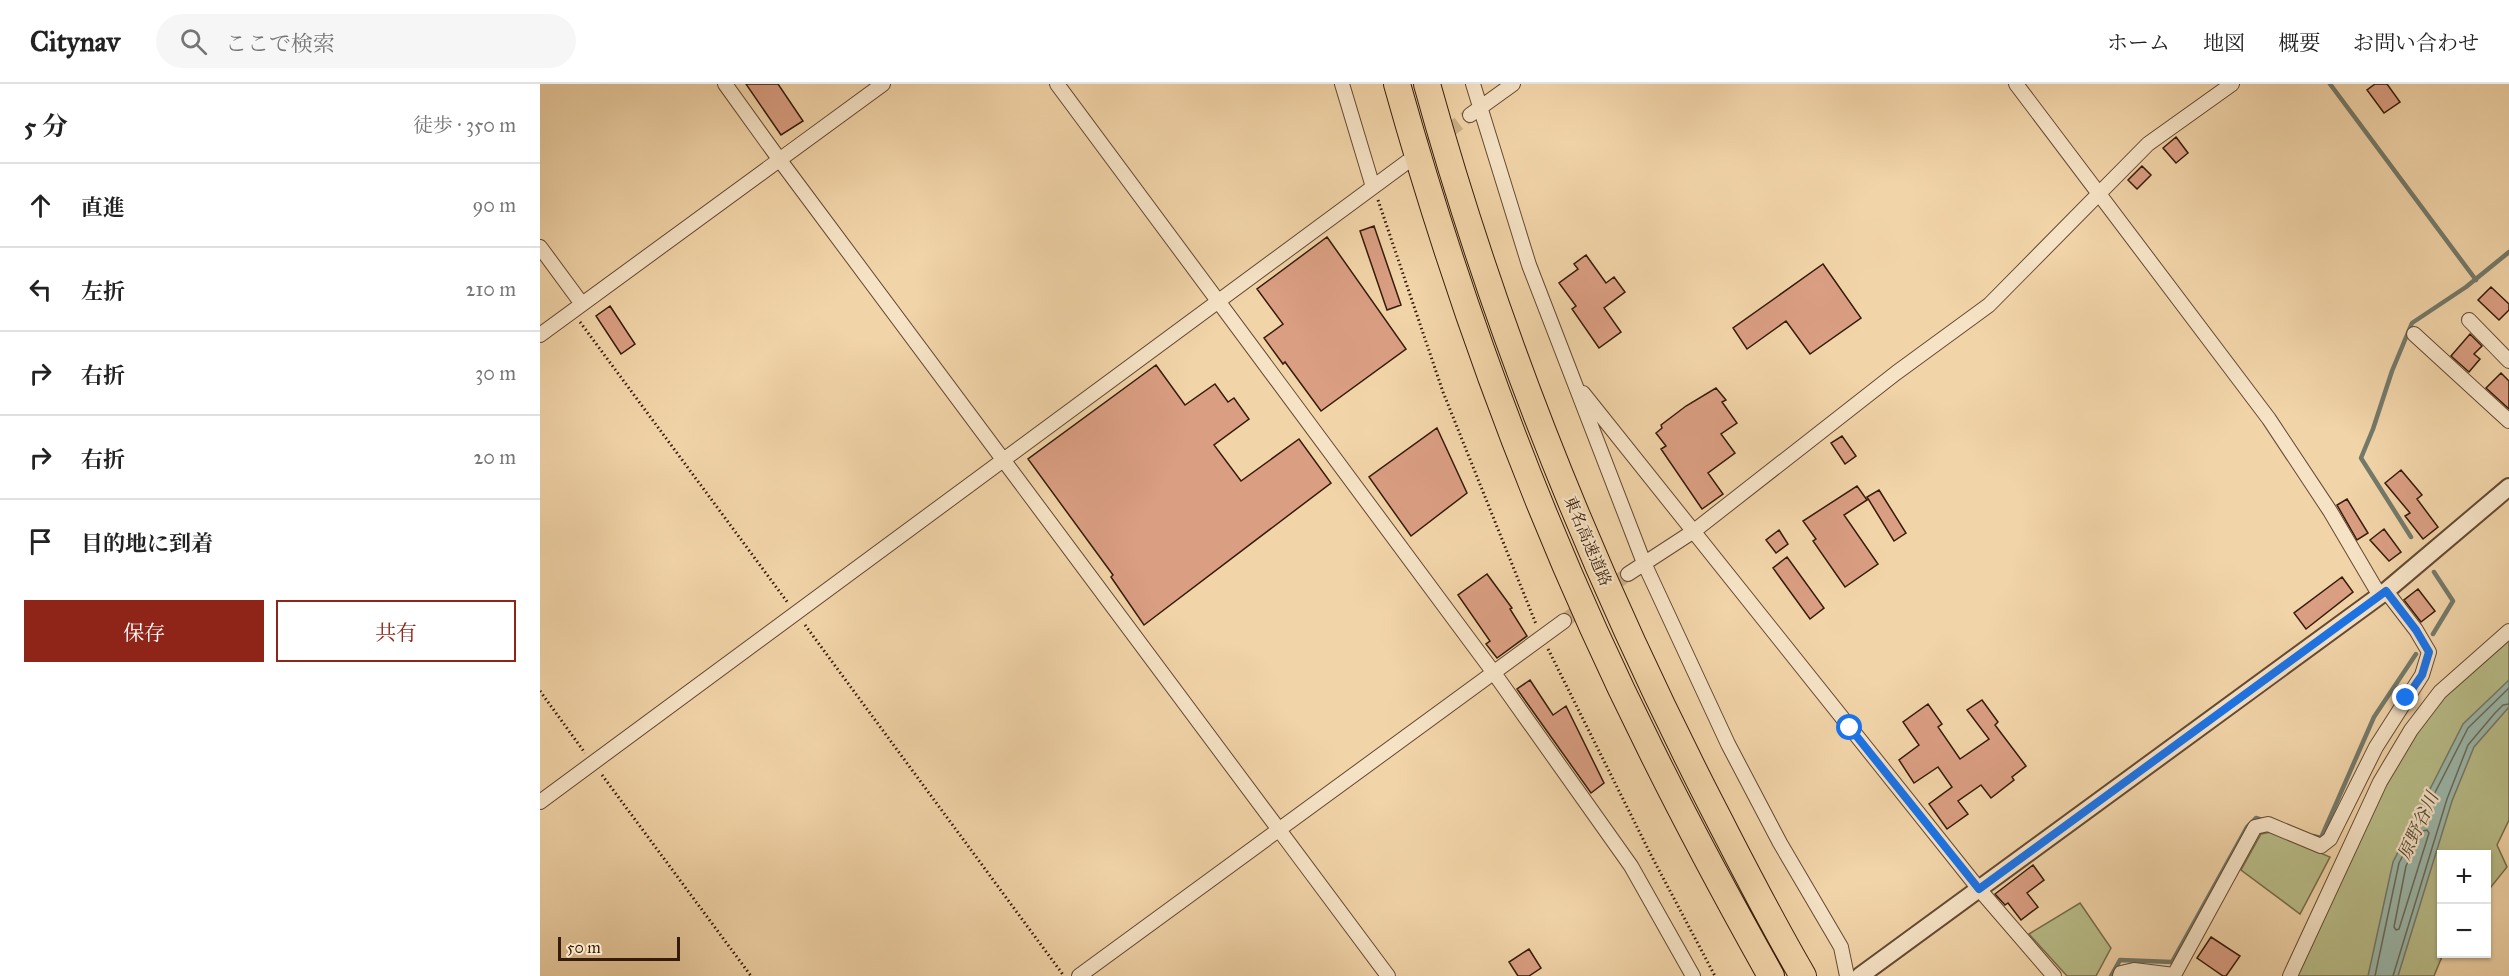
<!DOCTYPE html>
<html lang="ja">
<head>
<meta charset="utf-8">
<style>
	body { margin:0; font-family:"IM FELL Great Primer","Noto Serif JP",serif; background:#f6f6f6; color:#222 }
	.controls { position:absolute; right:18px; bottom:18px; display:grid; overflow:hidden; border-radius:0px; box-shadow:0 2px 4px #0004 }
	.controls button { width:54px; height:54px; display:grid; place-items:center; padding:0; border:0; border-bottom:2px solid #e0e0e0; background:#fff; color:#222; font:30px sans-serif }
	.scale { position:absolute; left:18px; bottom:15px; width:122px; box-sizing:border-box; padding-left:6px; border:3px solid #361b09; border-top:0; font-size:16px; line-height:21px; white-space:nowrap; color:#361b09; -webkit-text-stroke:4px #f6e3c6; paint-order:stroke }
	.stop { position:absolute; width:18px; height:18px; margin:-14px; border:4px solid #1a73e8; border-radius:50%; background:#fff }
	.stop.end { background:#1a73e8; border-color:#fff; box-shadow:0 2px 6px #0008 }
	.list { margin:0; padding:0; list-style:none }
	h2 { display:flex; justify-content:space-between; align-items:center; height:78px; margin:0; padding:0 24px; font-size:26px }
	h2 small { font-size:20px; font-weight:400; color:#767676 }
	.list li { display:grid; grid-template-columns:39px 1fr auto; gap:18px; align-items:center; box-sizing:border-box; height:84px; padding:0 24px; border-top:2px solid #e0e0e0 }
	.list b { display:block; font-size:22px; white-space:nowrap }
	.list em { font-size:20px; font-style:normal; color:#767676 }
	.actions { display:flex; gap:12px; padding:18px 24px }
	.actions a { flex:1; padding:14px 0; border:2px solid #8f2418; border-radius:0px; text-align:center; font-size:21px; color:#8f2418 }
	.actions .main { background:#8f2418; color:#fff }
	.icon { flex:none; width:33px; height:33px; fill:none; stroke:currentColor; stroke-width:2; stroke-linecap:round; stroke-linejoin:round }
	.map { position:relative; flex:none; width:1969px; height:892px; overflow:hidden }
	header { display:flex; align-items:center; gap:36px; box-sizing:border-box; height:84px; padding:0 30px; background:#fff; border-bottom:2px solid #e0e0e0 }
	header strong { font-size:28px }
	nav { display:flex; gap:33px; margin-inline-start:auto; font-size:21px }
	.search { width:420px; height:54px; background:#f6f6f6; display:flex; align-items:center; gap:15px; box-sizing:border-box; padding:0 21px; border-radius:33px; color:#767676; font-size:22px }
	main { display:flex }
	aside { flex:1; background:#fff }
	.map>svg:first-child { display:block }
	.green { fill:#b8bd89; stroke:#776c49; stroke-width:1.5 }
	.water { fill:#9bb8ab; stroke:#73796a; stroke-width:1.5 }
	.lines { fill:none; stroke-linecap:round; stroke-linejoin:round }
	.shore { stroke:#686a5a; stroke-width:1.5 }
	.stream { stroke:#73796a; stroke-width:4.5 }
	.building { fill:#da9e82; stroke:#361b09; stroke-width:1.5 }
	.minor-tunnel { stroke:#ccaf88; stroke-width:14; stroke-dasharray:14 7; stroke-linecap:butt }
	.minor-casing { stroke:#654931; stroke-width:16 }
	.tertiary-casing { stroke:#654931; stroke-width:20 }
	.motorway-casing { stroke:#361b09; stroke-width:28 }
	.path { stroke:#361b09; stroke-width:3; stroke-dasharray:1.5 3; stroke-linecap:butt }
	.minor { stroke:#f6e3c6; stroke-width:14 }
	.tertiary { stroke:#f6e3c6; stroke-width:16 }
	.motorway { stroke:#f1d4a8; stroke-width:26 }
	.route { stroke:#1a73e8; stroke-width:8 }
	.labels { text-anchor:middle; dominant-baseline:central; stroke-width:4.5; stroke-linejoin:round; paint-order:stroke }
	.street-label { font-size:16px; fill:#361b09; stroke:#f6e3c6 }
	.water-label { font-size:18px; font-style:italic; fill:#544a3a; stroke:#f6e3c6 }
</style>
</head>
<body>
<header>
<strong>Citynav</strong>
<div class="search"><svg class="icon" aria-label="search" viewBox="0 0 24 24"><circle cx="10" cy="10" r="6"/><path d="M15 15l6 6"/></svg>ここで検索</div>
<nav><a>ホーム</a><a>地図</a><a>概要</a><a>お問い合わせ</a></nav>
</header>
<main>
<aside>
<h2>5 分<small>徒歩 · 350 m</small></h2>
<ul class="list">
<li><svg class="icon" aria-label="ahead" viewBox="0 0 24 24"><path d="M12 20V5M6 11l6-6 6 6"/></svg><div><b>直進</b></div><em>90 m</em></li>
<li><svg class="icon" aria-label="left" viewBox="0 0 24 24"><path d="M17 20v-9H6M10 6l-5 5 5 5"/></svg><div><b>左折</b></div><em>210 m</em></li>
<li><svg class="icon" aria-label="right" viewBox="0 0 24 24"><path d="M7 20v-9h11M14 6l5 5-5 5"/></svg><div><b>右折</b></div><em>30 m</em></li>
<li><svg class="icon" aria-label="right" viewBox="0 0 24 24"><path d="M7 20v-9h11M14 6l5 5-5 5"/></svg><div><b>右折</b></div><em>20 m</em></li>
<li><svg class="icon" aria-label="arrive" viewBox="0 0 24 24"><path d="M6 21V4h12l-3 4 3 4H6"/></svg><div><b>目的地に到着</b></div></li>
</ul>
<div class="actions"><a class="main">保存</a><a>共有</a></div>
</aside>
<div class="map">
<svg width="1969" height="892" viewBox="0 0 1969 892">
	<rect width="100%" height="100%" fill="#f1d4a8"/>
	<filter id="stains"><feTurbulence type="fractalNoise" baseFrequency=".00333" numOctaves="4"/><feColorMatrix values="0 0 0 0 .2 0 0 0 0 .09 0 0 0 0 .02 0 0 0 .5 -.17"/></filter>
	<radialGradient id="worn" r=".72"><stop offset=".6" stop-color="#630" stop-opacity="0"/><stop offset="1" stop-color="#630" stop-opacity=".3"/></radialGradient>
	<!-- green -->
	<path class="green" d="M1969,549V736L1957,761L1967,783L1947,808L1946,770H1902L1903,870L1894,892H1750L1838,704L1891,620Z
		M1731,748L1790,773L1760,830L1701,786L1721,750Z
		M1540,819L1571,864L1556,892H1527L1489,850Z"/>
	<!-- water -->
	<path class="water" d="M1969,596V623L1934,663L1912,717L1858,892H1828L1853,778L1923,640Z"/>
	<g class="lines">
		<!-- shore -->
		<path class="shore" d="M1887,746L1889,749L1859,845L1856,846L1854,843L1866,782L1883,747Z
			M1835,892L1859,779L1928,644L1969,604
			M1853,892L1907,715L1928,661L1955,629L1963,621L1969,620"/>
		<!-- stream -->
		<path class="stream" d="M1790,0L1936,196
			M1871,453L1821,374L1833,345L1852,287L1872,239L1926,203L1969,168
			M1893,550L1913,517L1894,488
			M1773,752L1781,754L1834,633L1876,570
			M1571,892L1580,876L1632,878L1707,743L1716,734L1725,737"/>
	</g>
	<!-- building -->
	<path class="building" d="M206,0H238L263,37L241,51Z
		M1835,0H1847L1860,18L1844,29L1827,6Z
		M1636,53L1648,69L1636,79L1623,64Z
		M1602,82L1611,91L1597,105L1588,96Z
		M834,142L861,221L847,226L820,147Z
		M787,153L866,265L781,327L745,278L743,280L724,254L743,240L717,205Z
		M1046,171L1066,199L1074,193L1085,208L1064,224L1081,248L1059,264L1032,225L1036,222L1019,199L1038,185L1034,180Z
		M1283,180L1321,234L1270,270L1246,237L1207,265L1193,244Z
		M1951,203L1969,220V226L1959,236L1938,216Z
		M70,222L95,260L81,270L56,232Z
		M1930,250L1942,262L1934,270L1940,275L1929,288L1911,272Z
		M616,281L645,321L675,300L688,318L694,314L709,335L674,361L701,397L759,355L791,399L604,541L571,493L573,491L488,375Z
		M1961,289L1969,297V325L1946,304Z
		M1176,304L1186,316L1182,318L1197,339L1181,350L1195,369L1168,389L1183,410L1162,425L1121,365L1126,362L1116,349L1122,344L1121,341L1146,322Z
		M897,344L927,409L871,452L829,393Z
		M1302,352L1316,372L1305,380L1291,359Z
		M1861,386L1882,411L1877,415L1898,443L1883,455L1865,432L1870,429L1845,399Z
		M1317,402L1327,416L1304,431L1338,480L1305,503L1273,457L1276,455L1263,437Z
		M1339,406L1366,449L1354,457L1327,413Z
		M1807,415L1828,449L1817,456L1797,421Z
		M1844,445L1861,468L1849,477L1830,456Z
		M1239,446L1248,460L1236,469L1226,456Z
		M1247,473L1284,524L1270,535L1233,484Z
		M947,490L972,524L970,525L987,552L957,574L946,560L950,557L918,511Z
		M1802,493L1813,508L1766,545L1754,529Z
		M1878,505L1895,527L1881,538L1864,516Z
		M990,596L1013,631L1026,622L1064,699L1051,709L977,605Z
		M1442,616L1458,638L1455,641L1486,682L1472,693L1474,696L1451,714L1441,701L1418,717L1428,730L1407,745L1389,720L1412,703L1398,683L1374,699L1359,676L1379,661L1363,638L1388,620L1402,640L1398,643L1420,675L1449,655L1427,626Z
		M1493,781L1504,796L1487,809L1498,823L1481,836L1468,819L1465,821L1455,810Z
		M1671,853L1700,872L1686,892H1683L1657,874Z
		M989,865L1001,884L989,892H978L969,878Z"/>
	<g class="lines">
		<!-- minor-tunnel -->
		<path class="minor-tunnel" d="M874,73L930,31
			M1024,537L1088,490"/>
		<defs>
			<path id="minor" d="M185,0L239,75L848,892
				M517,0L954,589L1091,782L1153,892
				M802,0L833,103
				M933,0L989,181L1104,479L1188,660L1240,759L1301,863L1307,892
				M1476,0L1729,335L1790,427L1840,512
				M930,31L973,0
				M0,163L42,220
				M1929,236L1969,277
				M1874,250L1969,337
				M0,251L343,0
				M1043,309L1439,805L1514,892
				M1088,490L1154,447L1356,289L1449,221L1608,60L1692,0
				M0,718L867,78
				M539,892L1024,537
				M1580,892L1581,889L1594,886L1634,891L1715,743L1728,740L1781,762L1790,755L1836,663L1882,591L1889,568L1876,546L1846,507
				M1750,892L1840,698L1871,646L1900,608L1969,547"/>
			<path id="tertiary" d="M1320,892L1846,507L1969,403"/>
			<path id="motorway" d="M857,0C921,228 1004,452 1110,664C1148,741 1189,817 1231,892
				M887,0C956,249 1053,490 1171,720C1201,778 1230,836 1263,892"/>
		</defs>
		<!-- minor casing -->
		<use href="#minor" class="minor-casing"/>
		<!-- tertiary casing -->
		<use href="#tertiary" class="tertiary-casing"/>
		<!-- motorway casing -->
		<use href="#motorway" class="motorway-casing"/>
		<!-- path -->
		<path class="path" d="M838,116L903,308L996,540
			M40,238L248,519
			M265,541L524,892
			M1008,565L1112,773L1175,892
			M0,607L45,669
			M62,691L211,892"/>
		<!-- minor -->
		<use href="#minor" class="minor"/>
		<!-- tertiary -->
		<use href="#tertiary" class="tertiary"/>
		<!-- motorway -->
		<use href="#motorway" class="motorway"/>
	</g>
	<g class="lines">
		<!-- route -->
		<path class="route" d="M1310,644L1439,805L1846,507L1876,546L1889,568L1882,591L1866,614"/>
	</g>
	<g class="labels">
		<!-- street labels -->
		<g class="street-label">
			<text transform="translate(1048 457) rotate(67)">東名高速道路</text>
		</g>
		<!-- water labels -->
		<g class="water-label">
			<text transform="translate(1878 742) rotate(-65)">原野谷川</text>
		</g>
	</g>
	<rect width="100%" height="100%" filter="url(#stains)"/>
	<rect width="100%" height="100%" fill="url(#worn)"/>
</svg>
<div class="controls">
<button>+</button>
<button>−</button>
</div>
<div class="scale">50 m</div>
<div class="stop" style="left:1310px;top:644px"></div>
<div class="stop end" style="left:1866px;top:614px"></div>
</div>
</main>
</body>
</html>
